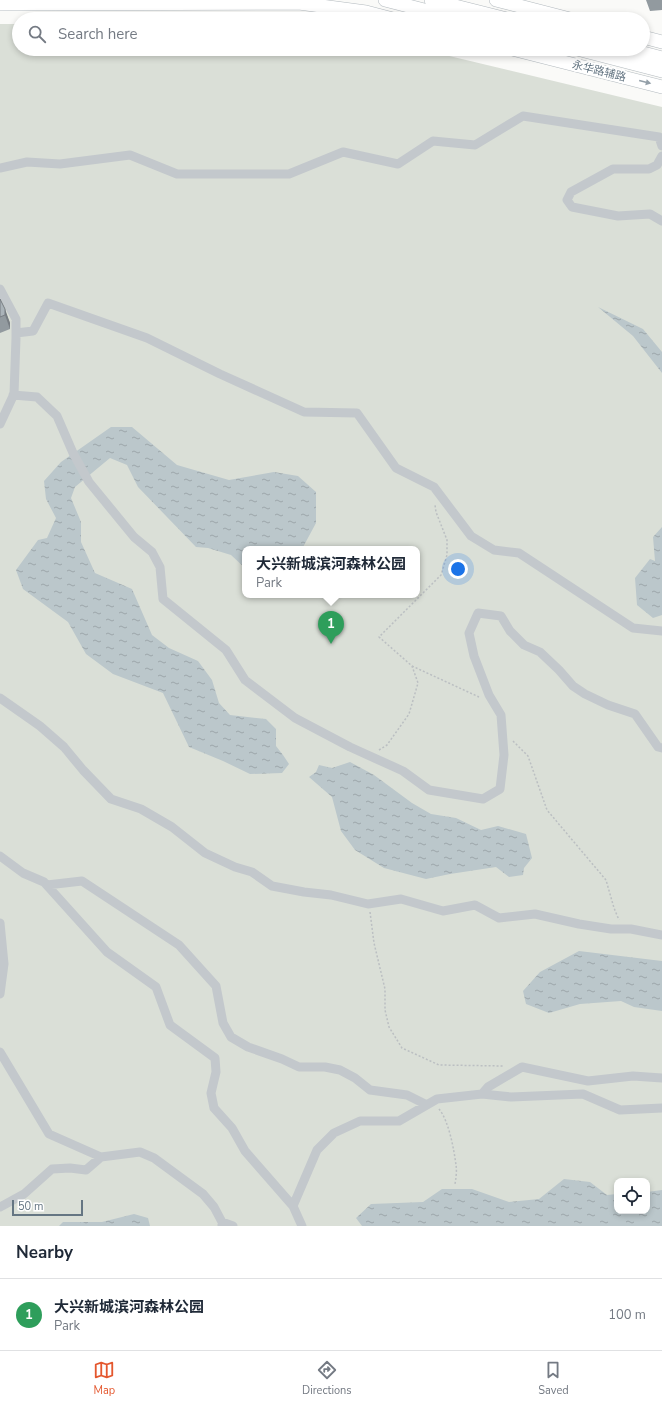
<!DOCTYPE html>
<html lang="en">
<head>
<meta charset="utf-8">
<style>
	body { margin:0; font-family:"Nunito Sans","Noto Sans SC",sans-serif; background:#f2f2f3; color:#1f2937 }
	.controls { position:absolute; right:12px; bottom:12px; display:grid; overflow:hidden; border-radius:8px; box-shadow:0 2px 6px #0003 }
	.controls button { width:36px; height:36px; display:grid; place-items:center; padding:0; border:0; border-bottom:1px solid #e0e1e3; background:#fff; color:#1f2937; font:20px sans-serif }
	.scale { position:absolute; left:12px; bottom:10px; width:71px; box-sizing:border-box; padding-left:4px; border:2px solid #657683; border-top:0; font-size:11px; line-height:14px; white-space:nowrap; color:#657683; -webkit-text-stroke:3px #fff; paint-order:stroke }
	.you { position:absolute; left:458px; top:569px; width:14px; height:14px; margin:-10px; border:3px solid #fff; border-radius:50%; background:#1a73e8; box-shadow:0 0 0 6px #1a73e833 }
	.badge { display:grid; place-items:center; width:26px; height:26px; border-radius:50%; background:#e4572e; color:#fff; font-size:13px; font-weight:700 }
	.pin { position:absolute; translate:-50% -33px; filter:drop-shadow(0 1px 2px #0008) }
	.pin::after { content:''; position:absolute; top:21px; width:14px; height:12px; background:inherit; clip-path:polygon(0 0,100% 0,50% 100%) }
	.popup { position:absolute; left:242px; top:546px; width:178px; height:52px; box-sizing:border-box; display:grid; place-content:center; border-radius:8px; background:#fff; filter:drop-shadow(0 1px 3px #0005); font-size:13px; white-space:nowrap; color:#747a83 }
	.popup b { font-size:15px; color:#1f2937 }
	.popup::after { content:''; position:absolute; left:50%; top:100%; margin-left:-8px; border:8px solid transparent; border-top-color:#fff }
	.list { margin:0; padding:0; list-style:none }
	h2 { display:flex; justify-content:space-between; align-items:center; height:52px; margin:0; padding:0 16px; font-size:17px }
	h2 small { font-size:13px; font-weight:400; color:#747a83 }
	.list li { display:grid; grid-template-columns:26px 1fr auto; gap:12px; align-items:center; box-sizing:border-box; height:72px; padding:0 16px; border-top:1px solid #e0e1e3 }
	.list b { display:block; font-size:15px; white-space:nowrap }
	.list p { margin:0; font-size:13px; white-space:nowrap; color:#747a83 }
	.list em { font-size:13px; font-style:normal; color:#747a83 }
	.icon { flex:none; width:22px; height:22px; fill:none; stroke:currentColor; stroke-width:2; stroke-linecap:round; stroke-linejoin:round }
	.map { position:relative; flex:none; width:662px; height:1226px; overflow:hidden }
	.search { position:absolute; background:#fff; box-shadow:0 2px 6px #0003; left:12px; right:12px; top:12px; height:44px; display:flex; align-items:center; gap:10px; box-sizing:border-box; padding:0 14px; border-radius:22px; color:#747a83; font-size:15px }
	.sheet { height:124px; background:#fff }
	nav { display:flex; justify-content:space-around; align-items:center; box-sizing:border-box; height:56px; border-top:1px solid #e0e1e3; background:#fff; font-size:11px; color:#747a83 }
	nav a { display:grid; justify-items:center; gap:2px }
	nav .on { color:#e4572e }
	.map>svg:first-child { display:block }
	.park { fill:#dadfd7; fill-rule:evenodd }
	.water { fill:url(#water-ripples) }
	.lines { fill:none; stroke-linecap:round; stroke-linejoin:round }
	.secondary-casing { stroke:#b3babf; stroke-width:14 }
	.path { stroke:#bbbfc2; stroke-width:1.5; stroke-dasharray:2 2; stroke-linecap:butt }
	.street { stroke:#c3c8cc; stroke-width:9 }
	.secondary { stroke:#fff; stroke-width:13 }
	.wall { fill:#929a9f }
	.shaded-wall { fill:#777d82 }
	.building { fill:#aab3b9; stroke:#777d82 }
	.oneway { fill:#939fa8 }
	.labels { text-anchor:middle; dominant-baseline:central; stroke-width:4; stroke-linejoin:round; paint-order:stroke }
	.street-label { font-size:11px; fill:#657683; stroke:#fff }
</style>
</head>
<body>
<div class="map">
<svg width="662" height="1226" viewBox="0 0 662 1226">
	<defs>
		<pattern id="water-ripples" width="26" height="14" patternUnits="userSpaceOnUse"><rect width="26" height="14" fill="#bbc7cb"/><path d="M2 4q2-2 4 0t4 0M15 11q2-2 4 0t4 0" fill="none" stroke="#9ca6aa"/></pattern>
	</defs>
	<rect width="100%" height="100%" fill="#fafaf8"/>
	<!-- park -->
	<path class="park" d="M0,24H19V49H420L662,107V1226H0ZM245,549H417V595H245ZM617,1181H647V1211H617Z"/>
	<!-- water -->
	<path class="water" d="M598,307L643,329L662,352V373L633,336Z
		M111,427H132L177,465L229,480L274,472L298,476L316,492V523L302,549H245V568L231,555L208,548L196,547L138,487L127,465L110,458L75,487L71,498L81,522V542L95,573L132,589L152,635L169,648L198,661L212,680L219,703L230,715L266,719L276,729V746L283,755L289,764L282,773L250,774L223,761L189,747L163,693L113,674L86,654L68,622L23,589L16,570L38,540L47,538L56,518L46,499L44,481L61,462Z
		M662,527V615L653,618L637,605L635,578L650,559L655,561L653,537Z
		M350,762L374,775L412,803L431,814L456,818L481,830L498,826L526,834L532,858L524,868L523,875L509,877L496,867L450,874L426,879L384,868L355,850L341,831L332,797L309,777L316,772L319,765L332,768Z
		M579,951L662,961V1011L634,1007L621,1001L580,1004L549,1013L526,1004L523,991L540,972Z
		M564,1179L590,1182L607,1195L617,1194V1211H647V1192L662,1190V1226H362L356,1218L371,1204L423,1202L442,1189H472L509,1202L539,1199Z
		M134,1214L148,1218L150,1226H59L63,1222H102Z"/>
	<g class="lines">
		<defs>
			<path id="secondary" d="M385,0L459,19
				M431,0L507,19
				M496,0L570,19
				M0,4L299,3L366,12L393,19
				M643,37L662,42
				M512,49L662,87
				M577,49L662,71
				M628,49L662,58"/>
		</defs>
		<!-- secondary casing -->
		<use href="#secondary" class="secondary-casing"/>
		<!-- path -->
		<path class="path" d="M412,666L479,697
			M513,741L528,756L547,810L606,880L614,908L619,920
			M379,750L387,745L409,714L418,683L412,666L379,637L441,575L447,555V540L436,512L435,505
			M370,912L374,943L385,989V1010L389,1027L402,1048L439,1065L504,1066
			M439,1109C449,1121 454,1150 456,1165C457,1171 456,1178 455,1184"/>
		<!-- street -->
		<path class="street" d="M662,156L657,165L649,169H613L571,192L567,200L572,207L618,216L650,214L662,221
			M0,168L27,162L60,164L130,155L177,174H289L343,152L398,164L433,141L475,145L523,116L659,137L662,146
			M0,289L16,319V338L14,394L0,424
			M16,333L33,331L48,303L147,338L220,374L304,412L357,413L396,468L434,487L471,536L494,550L519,553L633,628L662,631
			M13,395L37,397L57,416L73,453L89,482L134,537L152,552L160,567L163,599L226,650L245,680L295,718L350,747L403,771L429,790L483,799L500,789L504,755L501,715L489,695L474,656L469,633L478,613L501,616L510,631L524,645L540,652L559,670L573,686L585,694L608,705L635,714L658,747L662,748
			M0,698L40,726L64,747L83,770L111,799L141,809L172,827L205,853L235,867L252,872L272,886L304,892L331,895L368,904L401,899L443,911L475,905L499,918L535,914L579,924L611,929H631L662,935
			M0,856L23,873L44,882L107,952L156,987L170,1025L215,1058L216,1072L211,1093L214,1108L232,1128L245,1151L293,1206L302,1226
			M47,885L82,881L179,945L216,986L223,1023L231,1037L248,1047L282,1059L299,1067H325L340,1070L355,1078L370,1090L407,1095L427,1105
			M0,923L4,964L0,994
			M0,1052L49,1134L101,1157L140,1152L154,1158L203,1194L214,1207L222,1222V1226
			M482,1094L488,1087L522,1067L588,1081L633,1076L662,1078
			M293,1206L317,1150L334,1133L360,1121H399L437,1099L482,1094L511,1097L583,1094L620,1110L662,1108
			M0,1207L24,1194L52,1169L70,1168L86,1170L101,1157
			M222,1222L233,1226"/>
		<!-- secondary -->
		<use href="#secondary" class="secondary"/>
	</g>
	<!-- wall -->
	<path class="wall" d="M646,0H662V10L650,11Z
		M0,299L10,323V329L0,333Z"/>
	<!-- shaded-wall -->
	<path class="shaded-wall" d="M5,309L10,323V329L5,315Z"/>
	<!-- building -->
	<path class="building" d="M0,299L5,309V315L0,317Z"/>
	<!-- one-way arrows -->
	<defs><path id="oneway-solid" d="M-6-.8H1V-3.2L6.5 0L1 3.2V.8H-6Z"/></defs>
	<use class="oneway" href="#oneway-solid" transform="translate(645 82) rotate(14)"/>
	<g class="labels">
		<!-- street labels -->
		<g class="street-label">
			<text transform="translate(599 71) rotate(14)">永华路辅路</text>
		</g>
	</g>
</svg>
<div class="controls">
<button><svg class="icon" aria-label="locate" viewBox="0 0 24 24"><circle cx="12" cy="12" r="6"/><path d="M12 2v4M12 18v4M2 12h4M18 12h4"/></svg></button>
</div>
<div class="scale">50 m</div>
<div class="you"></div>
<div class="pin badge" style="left:331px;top:644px;background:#2e9e5b">1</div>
<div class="popup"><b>大兴新城滨河森林公园</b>Park</div>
<div class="search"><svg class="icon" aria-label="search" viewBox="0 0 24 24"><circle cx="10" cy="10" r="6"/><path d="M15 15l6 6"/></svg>Search here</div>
</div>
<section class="sheet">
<h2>Nearby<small></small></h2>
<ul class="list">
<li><span class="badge" style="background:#2e9e5b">1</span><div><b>大兴新城滨河森林公园</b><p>Park</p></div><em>100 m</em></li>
</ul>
</section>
<nav>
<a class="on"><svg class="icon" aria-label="map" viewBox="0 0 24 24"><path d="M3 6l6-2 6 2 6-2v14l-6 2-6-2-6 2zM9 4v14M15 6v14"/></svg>Map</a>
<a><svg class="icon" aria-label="directions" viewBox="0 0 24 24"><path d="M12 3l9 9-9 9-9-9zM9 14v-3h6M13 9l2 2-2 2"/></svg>Directions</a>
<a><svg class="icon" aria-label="saved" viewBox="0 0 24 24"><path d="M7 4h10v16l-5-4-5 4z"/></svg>Saved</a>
</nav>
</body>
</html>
